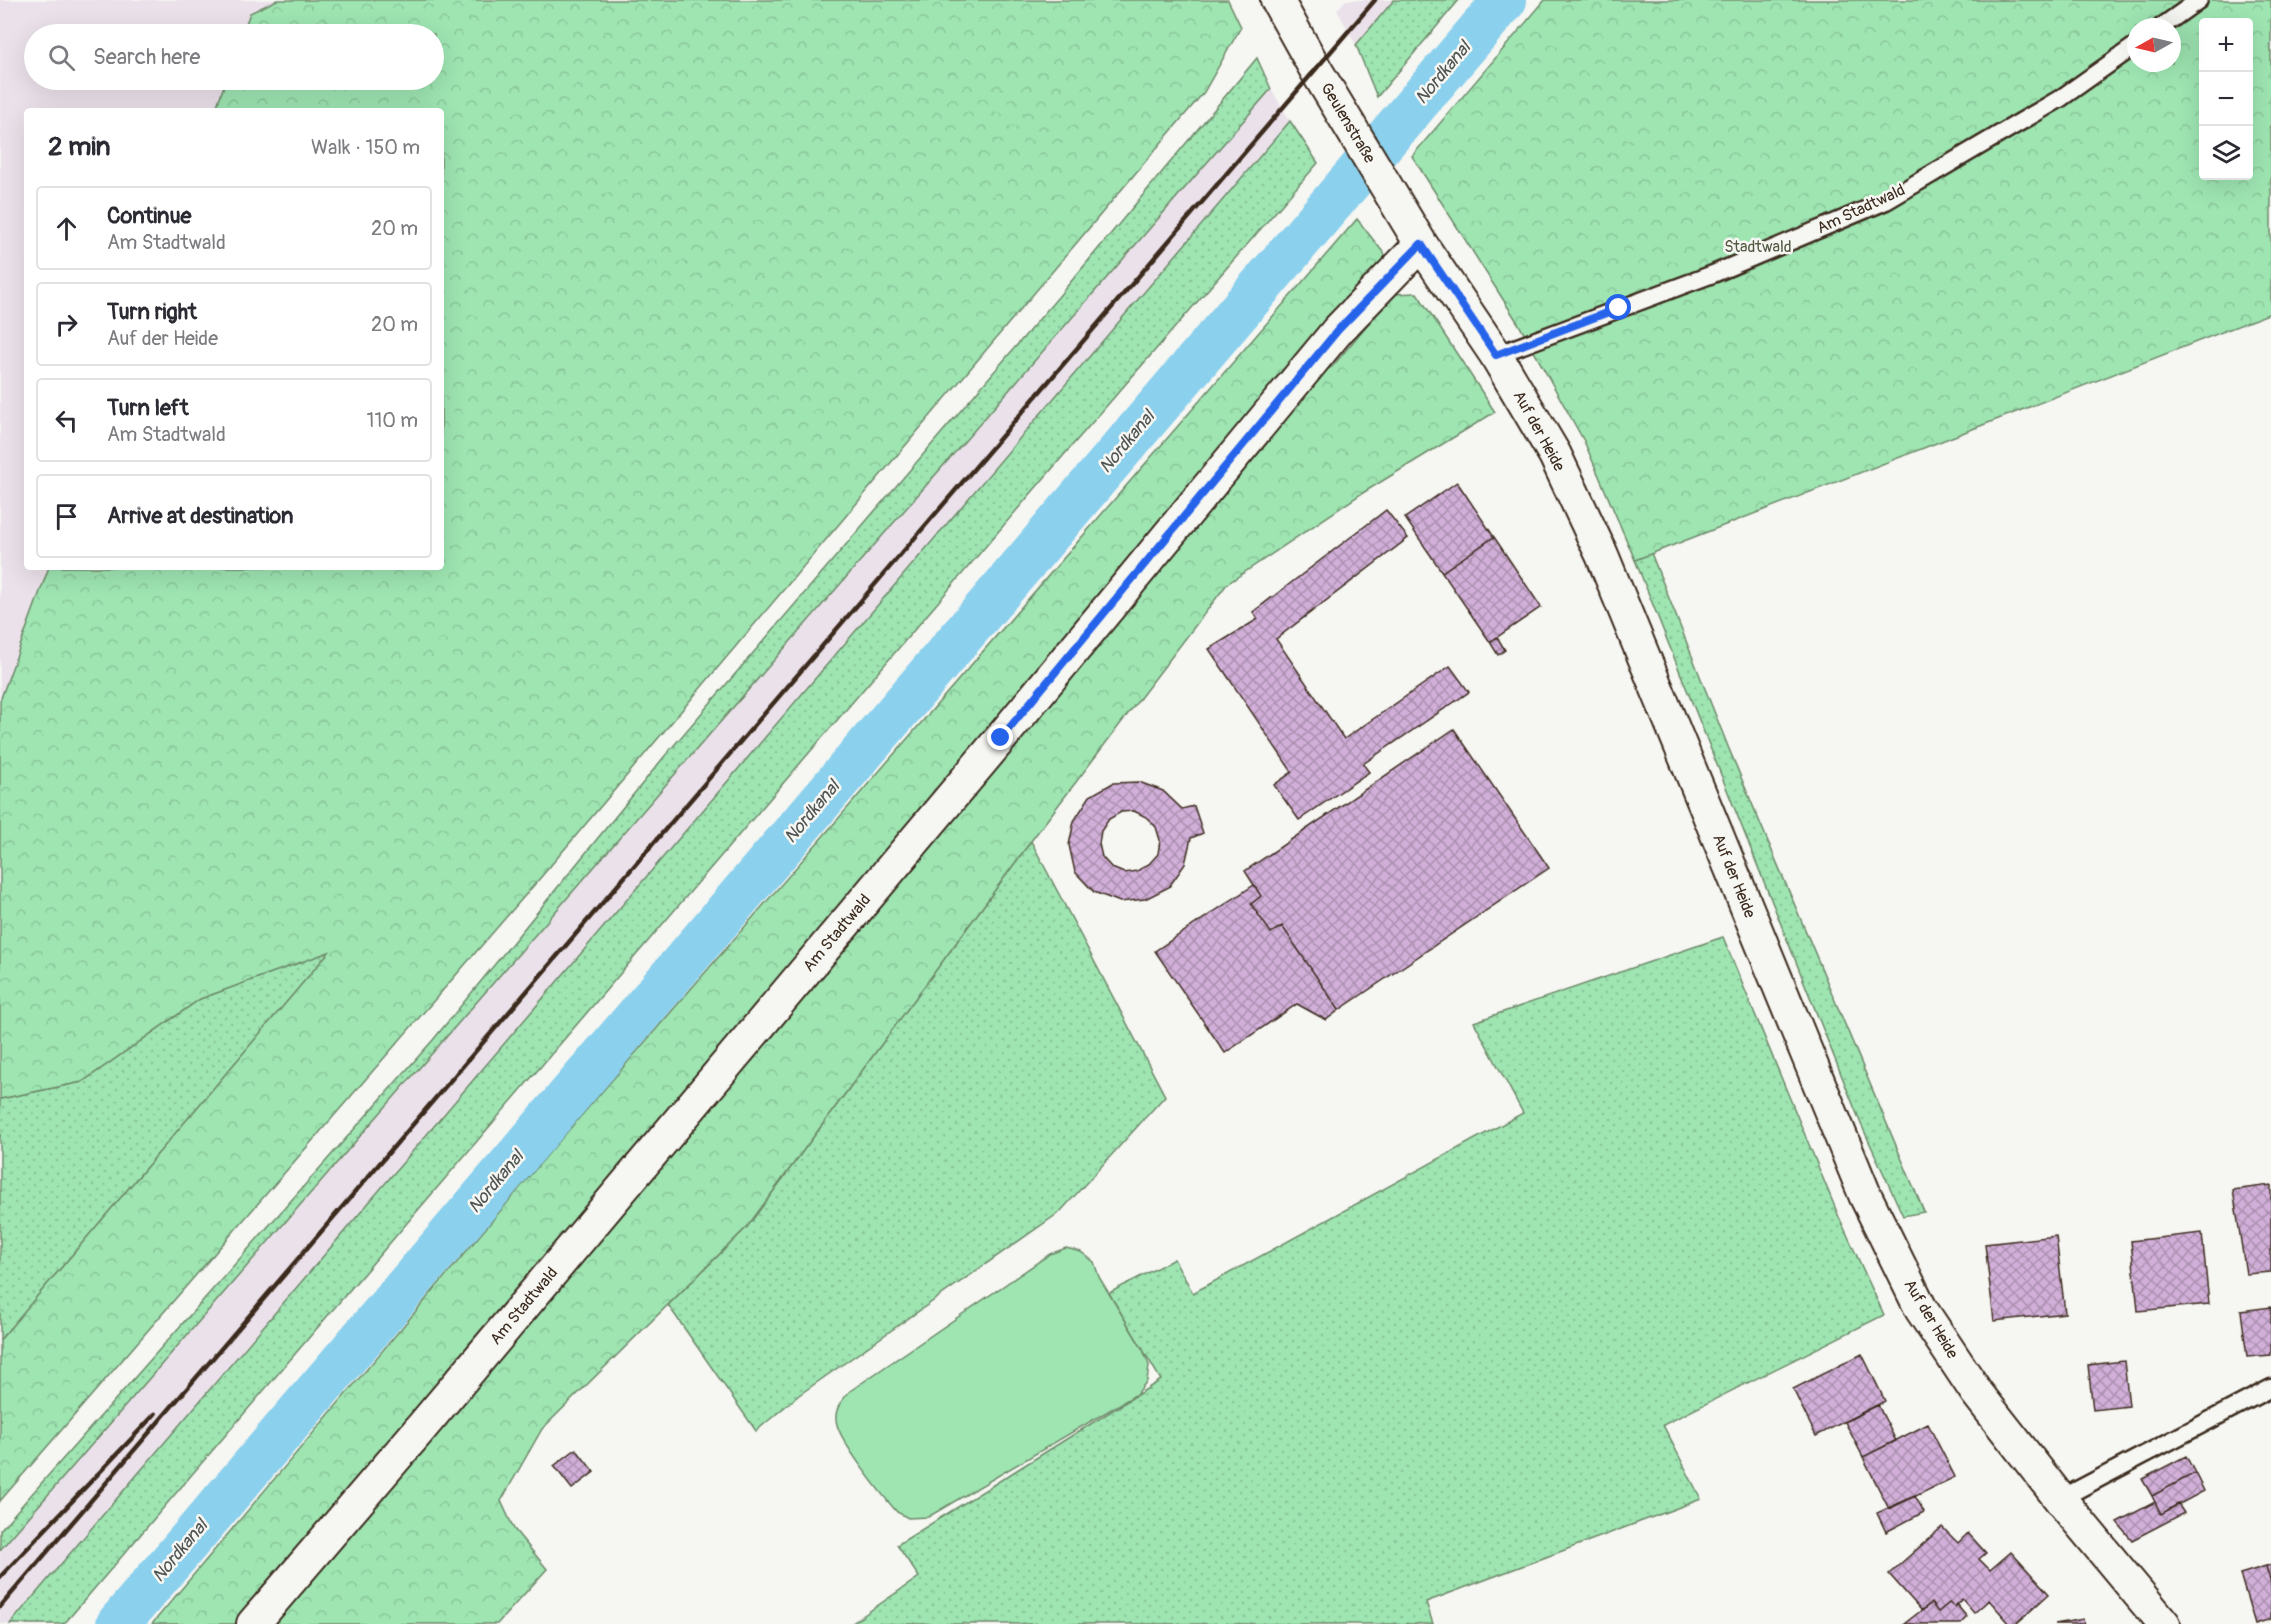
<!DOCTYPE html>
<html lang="en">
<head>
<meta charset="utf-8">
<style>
	body { margin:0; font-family:Pangolin,sans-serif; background:#f7f7f7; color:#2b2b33 }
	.controls { position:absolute; right:18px; top:18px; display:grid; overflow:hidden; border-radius:6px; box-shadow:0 6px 24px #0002 }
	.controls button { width:54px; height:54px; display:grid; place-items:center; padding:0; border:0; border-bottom:2px solid #e1e1e2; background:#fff; color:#2b2b33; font:30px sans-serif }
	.compass { position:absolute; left:2127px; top:18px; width:54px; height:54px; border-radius:50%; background:#fff; box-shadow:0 6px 24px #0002; rotate:262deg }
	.stop { position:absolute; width:18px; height:18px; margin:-14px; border:4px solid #2563eb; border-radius:50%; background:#fff }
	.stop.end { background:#2563eb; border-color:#fff; box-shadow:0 2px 6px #0008 }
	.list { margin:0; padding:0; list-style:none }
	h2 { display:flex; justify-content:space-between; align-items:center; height:78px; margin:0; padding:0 24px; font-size:26px }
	h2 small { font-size:20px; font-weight:400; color:#7c7c81 }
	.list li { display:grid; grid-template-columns:39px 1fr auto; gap:18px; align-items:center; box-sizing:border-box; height:84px; margin:0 12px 12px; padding:0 12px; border:2px solid #e1e1e2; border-radius:6px }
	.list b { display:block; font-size:22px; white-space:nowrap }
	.list p { margin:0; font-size:20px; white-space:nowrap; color:#7c7c81 }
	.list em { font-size:20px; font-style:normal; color:#7c7c81 }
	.icon { flex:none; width:33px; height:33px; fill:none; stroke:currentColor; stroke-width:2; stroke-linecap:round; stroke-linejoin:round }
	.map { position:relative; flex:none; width:2271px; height:1624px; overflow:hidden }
	.search { position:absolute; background:#fff; box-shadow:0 6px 24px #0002; left:24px; top:24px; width:420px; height:66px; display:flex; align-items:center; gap:15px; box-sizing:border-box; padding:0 21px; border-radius:33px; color:#7c7c81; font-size:22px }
	.panel { position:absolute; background:#fff; box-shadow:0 6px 24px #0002; left:24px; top:108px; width:420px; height:462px; border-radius:6px }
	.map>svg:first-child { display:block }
	.built { fill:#ebe1ea }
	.grass { fill:url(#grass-dots); stroke:#6c8868; stroke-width:1.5 }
	.forest { fill:url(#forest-crowns); stroke:#6c8868; stroke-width:1.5; fill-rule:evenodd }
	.pitch { fill:#9ee5b2; stroke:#6c8868; stroke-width:1.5 }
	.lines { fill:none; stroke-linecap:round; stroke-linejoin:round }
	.canal { stroke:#8bd0ed; stroke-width:44 }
	.building { fill:url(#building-cross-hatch); stroke:#3b2a1e; stroke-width:1.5; fill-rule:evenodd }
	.lane-casing { stroke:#3b2a1e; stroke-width:21 }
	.street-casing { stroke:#3b2a1e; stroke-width:36 }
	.lane { stroke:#f6f6f2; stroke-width:16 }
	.street { stroke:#f6f6f2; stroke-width:32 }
	.rail { stroke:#3b2a1e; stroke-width:4.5 }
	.route { stroke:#2563eb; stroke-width:8 }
	.labels { text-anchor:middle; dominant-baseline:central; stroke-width:5; stroke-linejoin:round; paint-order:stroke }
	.street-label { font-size:16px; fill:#3b2a1e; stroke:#f6f6f2 }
	.park-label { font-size:16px; fill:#545943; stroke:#f6f6f2 }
	.water-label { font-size:18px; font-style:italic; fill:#4f5452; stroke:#f6f6f2 }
</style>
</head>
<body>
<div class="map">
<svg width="2271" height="1624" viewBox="0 0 2271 1624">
	<defs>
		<pattern id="grass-dots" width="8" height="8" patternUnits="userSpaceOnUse" patternTransform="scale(1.5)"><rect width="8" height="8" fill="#9ee5b2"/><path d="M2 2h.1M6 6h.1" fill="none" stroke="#89c599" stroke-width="1.8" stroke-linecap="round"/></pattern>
		<pattern id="forest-crowns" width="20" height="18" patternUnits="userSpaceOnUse" patternTransform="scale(1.5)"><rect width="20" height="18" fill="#9ee5b2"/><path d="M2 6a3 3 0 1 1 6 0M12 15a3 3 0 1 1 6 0" fill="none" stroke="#89c599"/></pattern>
		<pattern id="building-cross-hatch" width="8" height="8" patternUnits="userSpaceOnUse" patternTransform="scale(1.5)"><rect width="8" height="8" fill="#d1afd9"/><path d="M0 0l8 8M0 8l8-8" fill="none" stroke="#ab8faf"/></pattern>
	</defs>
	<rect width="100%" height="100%" fill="#f6f6f2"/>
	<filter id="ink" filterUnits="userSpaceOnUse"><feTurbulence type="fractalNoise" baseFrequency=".0167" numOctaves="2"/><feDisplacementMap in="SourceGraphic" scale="12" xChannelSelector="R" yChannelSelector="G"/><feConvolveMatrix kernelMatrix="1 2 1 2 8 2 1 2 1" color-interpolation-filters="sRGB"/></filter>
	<g filter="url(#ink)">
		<!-- built -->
		<path class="built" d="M0,0H277L250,13L242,34H34V80H226L215,111H27V567H49L0,701Z
			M1346,0H1394L1356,45L1337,10Z
			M1271,89L1290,121L10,1624H0V1550Z"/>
		<!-- grass -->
		<path class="grass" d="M1394,0H1459L1377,97L1356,45Z
			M1257,58L1271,89L0,1550V1530L433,1040L664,757L1059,296Z
			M1290,121L1318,163L1063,456L64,1624H10Z
			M1651,553L1729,749L1924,1212L1903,1216L1861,1124L1635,560Z
			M1031,841L1165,1096L1060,1212L799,1395L756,1431L668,1305L747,1227Z
			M1723,937L1839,1217L1884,1315L1663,1425L1701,1499L1426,1602L1433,1624H851L919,1577L897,1545L1161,1380L1109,1293L1174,1259L1193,1293L1523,1113L1474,1022Z
			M330,951L0,1340V1099L82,1082L200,999Z"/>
		<!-- forest -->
		<path class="forest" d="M277,0H1228L1241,27L1204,92L541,877L0,1501V1340L329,952L200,999L82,1082L0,1099V701L49,567H441V111H215L226,80H434V34H242L250,13Z
			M1545,0H2271V313L1635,560L1584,441L1518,323L1412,156ZM2204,22H2248V176H2204ZM2136,27H2172V63H2136Z
			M1357,219L1386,256L240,1624H152L555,1146Z
			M1417,293L1495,412L1361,494L1227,584L1031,841L747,1227L542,1429L501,1501L514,1529L547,1569L497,1624H269L1319,373L1332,367L1393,294Z"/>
		<!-- pitch -->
		<path class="pitch" d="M1066,1248L1081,1252L1094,1262L1099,1277L1143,1350L1149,1365L1147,1381L1137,1394L928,1517L908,1518L897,1512C883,1496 836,1438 836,1419C835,1408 843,1399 850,1391L1050,1254Z"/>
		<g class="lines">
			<!-- canal -->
			<path class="canal" d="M118,1624L1505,0"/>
		</g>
		<!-- building -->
		<path class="building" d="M1457,482L1494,537L1442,572L1405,518Z
			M1386,510L1408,538L1276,639L1344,739L1450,666L1469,692L1363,764L1369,772L1299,820L1274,785L1292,772L1209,649L1258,619L1253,612Z
			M1494,537L1541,607L1490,642L1442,572Z
			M1497,637L1505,650L1498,655L1490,642Z
			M1454,729L1549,868L1339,1010L1282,926L1271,933L1251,904L1261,896L1245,871Z
			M1139,782L1163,791L1182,809L1194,806L1203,833L1191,838L1185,864L1169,887L1145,899L1120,902L1094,892L1075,872L1069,845L1074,821L1090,796L1113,783ZM1134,811L1146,817L1156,827L1160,840L1158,854L1149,864L1137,871L1124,873L1112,868L1102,857L1099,844L1101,831L1109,819L1121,812Z
			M1254,885L1261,896L1251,904L1271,933L1282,926L1339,1010L1326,1020L1297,1004L1225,1053L1155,951Z
			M2271,1185V1272L2246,1274L2233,1190Z
			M2202,1233L2209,1304L2138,1311L2131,1241Z
			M2056,1236L2065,1313L1994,1321L1985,1244Z
			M2271,1307V1355L2247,1357L2241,1311Z
			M1862,1354L1885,1401L1816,1436L1793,1389Z
			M2124,1361L2129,1406L2093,1410L2088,1365Z
			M1878,1405L1896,1441L1863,1457L1845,1422Z
			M1928,1424L1955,1477L1889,1509L1863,1457Z
			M576,1449L594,1472L572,1489L554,1466Z
			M2186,1456L2195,1473L2152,1496L2142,1479Z
			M2195,1473L2204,1491L2161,1514L2152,1496Z
			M1915,1496L1924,1512L1886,1532L1877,1513Z
			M2155,1502L2161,1514L2178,1504L2184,1513L2132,1540L2117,1522Z
			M1942,1527L1958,1543L1968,1533L1986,1553L1979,1559L1990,1570L2011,1552L2049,1594L2016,1624H2010L1989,1600L1974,1613L1962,1599L1954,1607L1949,1603L1938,1612L1931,1603L1922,1611L1889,1574Z
			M2271,1565V1584L2266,1566Z
			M2266,1566L2271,1584V1619L2255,1624L2240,1574Z
			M1931,1603L1938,1612L1949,1603L1954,1607L1956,1604L1967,1617L1960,1624H1904Z
			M2083,1619L2084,1624H2055Z"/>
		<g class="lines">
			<defs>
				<path id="lane" d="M2161,27L2199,0
					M1496,355L1713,274L1886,201L2061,98L2136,45
					M2060,1499L2271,1388"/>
				<path id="street" d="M1277,0L1316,70L1421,244L1496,355L1555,455L1602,555L1865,1195L1921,1309L1977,1393L2060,1499L2164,1624
					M253,1624L421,1428L1001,738L1338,330L1421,244"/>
			</defs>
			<!-- lane casing -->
			<use href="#lane" class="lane-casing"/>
			<!-- street casing -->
			<use href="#street" class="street-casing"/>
			<!-- lane -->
			<use href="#lane" class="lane"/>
			<!-- street -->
			<use href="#street" class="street"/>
			<!-- rail -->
			<path class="rail" d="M0,1577L155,1414
				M0,1607L1375,0"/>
		</g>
	</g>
	<g class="lines" filter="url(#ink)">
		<!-- route -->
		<path class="route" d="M1001,738L1338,330L1421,244L1496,355L1619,308"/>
	</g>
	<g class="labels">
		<!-- street labels -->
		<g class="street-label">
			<text transform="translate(1348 123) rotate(59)">Geulenstraße</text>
			<text transform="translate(1861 209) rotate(-25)">Am Stadtwald</text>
			<text transform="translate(1539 431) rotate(61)">Auf der Heide</text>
			<text transform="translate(1734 876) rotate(68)">Auf der Heide</text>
			<text transform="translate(837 933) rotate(-50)">Am Stadtwald</text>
			<text transform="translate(524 1306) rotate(-50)">Am Stadtwald</text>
			<text transform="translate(1931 1319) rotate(59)">Auf der Heide</text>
		</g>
		<!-- park labels -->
		<g class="park-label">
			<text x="1758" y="247">Stadtwald</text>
		</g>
		<!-- water labels -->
		<g class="water-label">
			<text transform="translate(1443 73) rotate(-50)">Nordkanal</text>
			<text transform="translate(1127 442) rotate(-50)">Nordkanal</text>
			<text transform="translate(812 812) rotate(-50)">Nordkanal</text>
			<text transform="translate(496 1182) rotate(-50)">Nordkanal</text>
			<text transform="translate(180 1551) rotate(-50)">Nordkanal</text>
		</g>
	</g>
</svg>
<div class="controls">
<button>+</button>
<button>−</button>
<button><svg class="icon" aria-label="layers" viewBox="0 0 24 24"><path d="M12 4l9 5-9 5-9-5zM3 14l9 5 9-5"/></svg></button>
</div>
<svg class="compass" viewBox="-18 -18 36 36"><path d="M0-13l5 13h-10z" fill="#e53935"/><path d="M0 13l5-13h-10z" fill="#7c7c81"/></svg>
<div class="stop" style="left:1619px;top:308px"></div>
<div class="stop end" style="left:1001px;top:738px"></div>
<div class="search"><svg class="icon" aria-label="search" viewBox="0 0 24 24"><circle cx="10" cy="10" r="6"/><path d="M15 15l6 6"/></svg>Search here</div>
<section class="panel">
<h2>2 min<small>Walk · 150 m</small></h2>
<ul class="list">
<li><svg class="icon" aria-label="ahead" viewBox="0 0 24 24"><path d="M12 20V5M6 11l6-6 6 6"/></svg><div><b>Continue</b><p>Am Stadtwald</p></div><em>20 m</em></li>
<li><svg class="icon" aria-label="right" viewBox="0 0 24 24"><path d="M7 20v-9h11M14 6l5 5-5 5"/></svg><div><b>Turn right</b><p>Auf der Heide</p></div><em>20 m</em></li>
<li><svg class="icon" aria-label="left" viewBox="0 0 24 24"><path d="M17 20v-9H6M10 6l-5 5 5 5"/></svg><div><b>Turn left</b><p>Am Stadtwald</p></div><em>110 m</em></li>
<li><svg class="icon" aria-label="arrive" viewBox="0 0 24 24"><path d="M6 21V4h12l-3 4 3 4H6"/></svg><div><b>Arrive at destination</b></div></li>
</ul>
</section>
</div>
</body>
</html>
